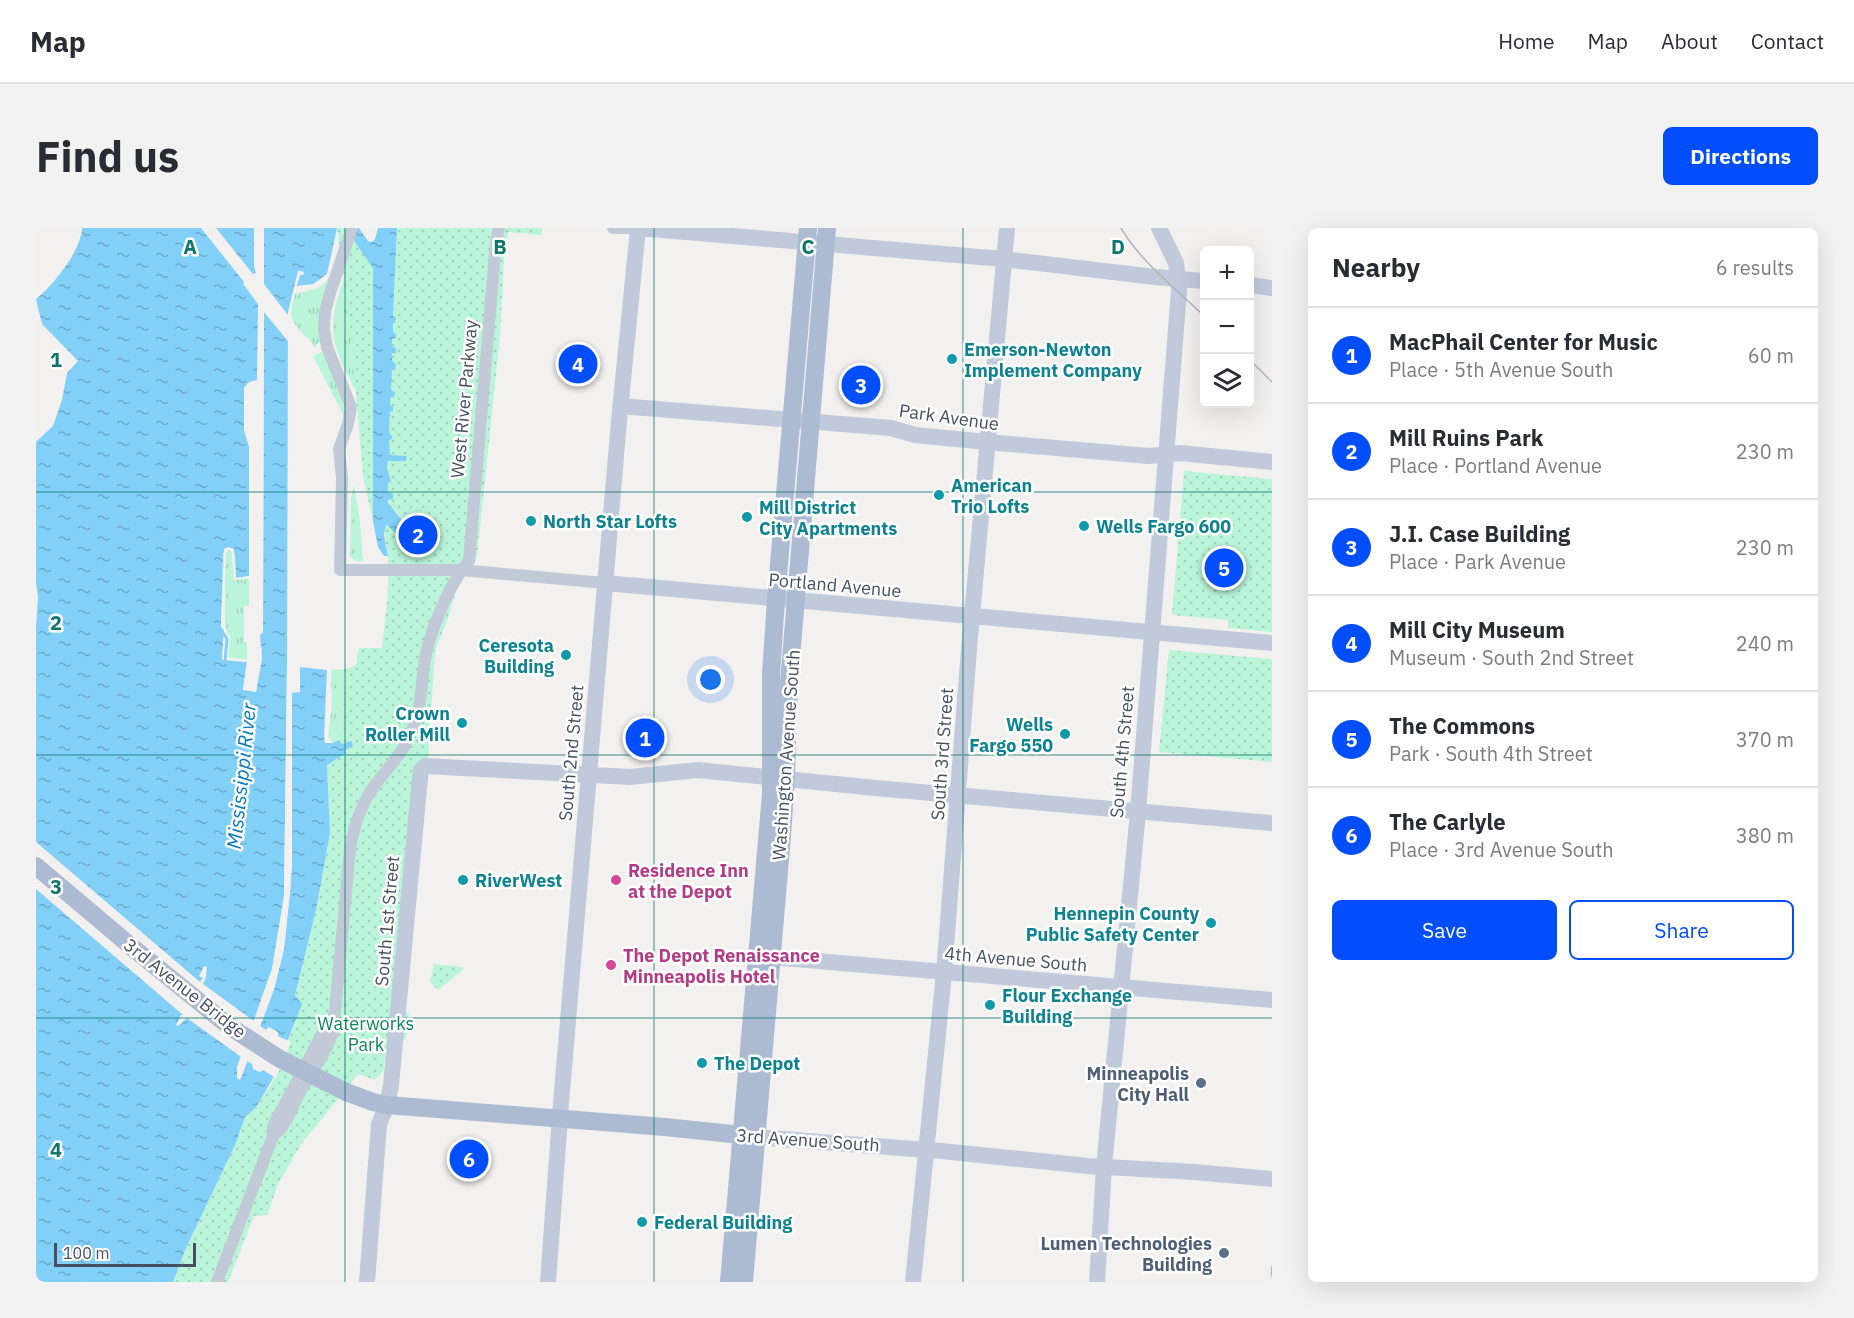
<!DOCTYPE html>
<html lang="en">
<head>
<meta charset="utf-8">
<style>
	body { margin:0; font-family:"IBM Plex Sans",sans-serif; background:#f2f2f3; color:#2b2b33 }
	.controls { position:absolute; right:18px; top:18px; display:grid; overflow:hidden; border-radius:9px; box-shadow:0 6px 24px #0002 }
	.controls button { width:54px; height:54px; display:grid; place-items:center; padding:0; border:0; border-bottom:2px solid #e1e1e2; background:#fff; color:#2b2b33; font:30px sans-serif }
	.scale { position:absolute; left:18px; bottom:15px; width:142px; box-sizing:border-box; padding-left:6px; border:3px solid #465060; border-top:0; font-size:16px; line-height:21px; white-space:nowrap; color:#465060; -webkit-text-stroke:4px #fff; paint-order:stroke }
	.you { position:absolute; left:675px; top:452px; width:21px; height:21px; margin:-15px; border:4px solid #fff; border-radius:50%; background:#1a73e8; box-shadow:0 0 0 9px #1a73e833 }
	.badge { display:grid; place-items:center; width:39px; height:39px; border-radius:50%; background:#024efa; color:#fff; font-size:20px; font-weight:700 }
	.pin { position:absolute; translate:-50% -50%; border:3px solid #fff; box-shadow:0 2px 6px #0006 }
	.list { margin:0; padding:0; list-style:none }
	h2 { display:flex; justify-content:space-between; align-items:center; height:78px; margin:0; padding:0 24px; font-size:26px }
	h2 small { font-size:20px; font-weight:400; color:#7c7c81 }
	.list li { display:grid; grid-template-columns:39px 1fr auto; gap:18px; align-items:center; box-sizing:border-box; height:96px; padding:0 24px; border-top:2px solid #e1e1e2 }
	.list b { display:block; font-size:22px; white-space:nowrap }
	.list p { margin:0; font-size:20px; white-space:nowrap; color:#7c7c81 }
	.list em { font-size:20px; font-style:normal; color:#7c7c81 }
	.actions { display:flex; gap:12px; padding:18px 24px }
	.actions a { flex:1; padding:14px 0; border:2px solid #024efa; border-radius:9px; text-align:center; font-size:21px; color:#024efa }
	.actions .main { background:#024efa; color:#fff }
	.icon { flex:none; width:33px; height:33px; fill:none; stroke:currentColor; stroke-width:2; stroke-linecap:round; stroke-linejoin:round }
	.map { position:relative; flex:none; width:1236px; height:1054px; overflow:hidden; border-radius:9px }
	header { display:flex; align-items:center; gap:36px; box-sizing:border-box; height:84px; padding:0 30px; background:#fff; border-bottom:2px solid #e1e1e2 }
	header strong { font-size:28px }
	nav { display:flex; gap:33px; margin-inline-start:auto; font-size:21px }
	.intro { display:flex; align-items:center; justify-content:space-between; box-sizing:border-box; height:144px; padding:0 36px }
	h1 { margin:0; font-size:42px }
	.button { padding:15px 27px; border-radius:9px; background:#024efa; color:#fff; font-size:21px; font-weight:700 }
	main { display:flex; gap:36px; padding:0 36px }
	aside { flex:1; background:#fff; border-radius:9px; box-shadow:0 6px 24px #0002 }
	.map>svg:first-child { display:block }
	.grass { fill:url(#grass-tufts) }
	.park { fill:url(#park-dots) }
	.water { fill:url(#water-ripples) }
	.pier { fill:#f3f0f0; fill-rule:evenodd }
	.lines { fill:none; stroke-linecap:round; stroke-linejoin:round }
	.stream { stroke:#82cff7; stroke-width:3 }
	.street { stroke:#c2cad7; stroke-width:12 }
	.secondary { stroke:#c1cadb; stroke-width:16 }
	.primary { stroke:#adbbd2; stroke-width:18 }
	.tram { stroke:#b2b4bb; stroke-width:1.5 }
	.primary-bridge { stroke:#adbbd2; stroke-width:18 }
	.grid { fill:none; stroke:#0f766e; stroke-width:1.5; stroke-opacity:0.55 }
	.culture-dot { fill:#0f9aa8; stroke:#fff; stroke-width:2 }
	.hotel-dot { fill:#d1479c; stroke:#fff; stroke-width:2 }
	.service-dot { fill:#5c6f8a; stroke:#fff; stroke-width:2 }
	.labels { text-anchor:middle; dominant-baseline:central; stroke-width:5; stroke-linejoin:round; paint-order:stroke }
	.culture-label { font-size:18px; font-weight:bold; fill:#0d838f; stroke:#fff; text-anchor:start }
	.street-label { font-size:18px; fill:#465060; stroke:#fff }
	.hotel-label { font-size:18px; font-weight:bold; fill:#b23c85; stroke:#fff; text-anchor:start }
	.park-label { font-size:18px; fill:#0c8659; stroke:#fff }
	.service-label { font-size:18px; font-weight:bold; fill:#4e5e75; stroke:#fff; text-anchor:end }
	.water-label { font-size:20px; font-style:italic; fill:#007ab9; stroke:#fff }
	.grid-label { font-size:20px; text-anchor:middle; font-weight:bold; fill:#0f766e; stroke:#fff; stroke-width:5; stroke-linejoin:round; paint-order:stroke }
</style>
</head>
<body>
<header>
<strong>Map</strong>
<nav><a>Home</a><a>Map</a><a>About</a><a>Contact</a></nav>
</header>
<div class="intro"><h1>Find us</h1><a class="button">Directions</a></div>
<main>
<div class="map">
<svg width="1236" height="1054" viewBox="0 0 1236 1054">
	<defs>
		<pattern id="grass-tufts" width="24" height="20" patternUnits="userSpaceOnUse" patternTransform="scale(1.5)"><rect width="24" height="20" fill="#baf5d9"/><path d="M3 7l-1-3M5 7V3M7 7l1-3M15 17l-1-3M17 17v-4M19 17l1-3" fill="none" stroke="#a1d4bd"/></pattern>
		<pattern id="park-dots" width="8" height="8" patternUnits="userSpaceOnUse" patternTransform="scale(1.5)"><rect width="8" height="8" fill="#baf5d9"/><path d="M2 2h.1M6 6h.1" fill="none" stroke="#a1d4bd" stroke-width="1.8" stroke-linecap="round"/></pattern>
		<pattern id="water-ripples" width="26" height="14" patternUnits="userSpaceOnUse" patternTransform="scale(1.5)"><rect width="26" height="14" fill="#82cff7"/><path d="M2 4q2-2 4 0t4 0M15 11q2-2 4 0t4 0" fill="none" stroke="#6caacb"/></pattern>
	</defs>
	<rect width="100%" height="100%" fill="#f3f0f0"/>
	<!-- grass -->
	<path class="grass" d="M317,25L322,167C313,149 302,131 298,111C293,82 308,52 317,25Z
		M294,50L285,113L278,119L272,109L270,110C254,90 252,92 259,66L282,60Z
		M285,124L288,126C295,147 310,165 308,188L277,128Z
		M318,258L324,293L327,333H319L314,329L315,271Z
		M195,320L213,348V378H208V414L211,415V434L192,432L194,408L185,399L187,325Z
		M311,441L303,512L297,515L292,508L296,479L295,442Z"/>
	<!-- park -->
	<path class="park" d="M301,0H309L337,39V293L327,248L315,106Z
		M361,0H506V7L473,4L469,14L464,107L441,329L421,360L412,390L399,423L392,530L356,792L373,784L370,810L350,825L347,844L339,852L322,846L266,915L242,956L231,987L218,988L192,1054H137L150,1020L199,917L209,889L221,878L236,855L266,776L259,767L280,682L294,605L291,536L310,525L303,512L311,441L320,437L323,420H346C349,391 354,360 352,330C351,319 348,309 349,297H352L363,309L366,318L373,316L369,302L370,296L352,275L357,266L352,265V254H355L351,240L352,233L371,228L353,227L352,225L354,184L357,183L354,177L356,125H359L360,120L356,118V111L360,110L357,104V95L359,94L360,90L357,88Z
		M1148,243L1236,251V404L1192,400V392L1136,387Z
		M1133,422L1236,431V534L1123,524Z
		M398,736L427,739V742L402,762L394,754Z"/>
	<!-- water -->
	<path class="water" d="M46,0H218V37L222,53V143L221,153L208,160V202L213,218V348L200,350L199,327L195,320L187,325L185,399L188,402L186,431L211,434L207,461L220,464L226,420L224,419V407L227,404L228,0H301L291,46L277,56L261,58L264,47H267L268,45L266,43H262L252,84L251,438L248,668L236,741L201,839L205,850L238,761L248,721L256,638V465L264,464V439L291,442L288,509L289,515H297L303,512L306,516L315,513L317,518L309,522L310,525L291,537L294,605L280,682L259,767L266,776L236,852L221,878L209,889L199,917L150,1020L137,1054H0V399L2,369L0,354V214L17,198L26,172L31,145L42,133L6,96L0,71C17,58 46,21 46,0Z
		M309,0H323L332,13L336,14L339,11L342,0H361L357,88L360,90L359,95H357V104L360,106V110L356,111V118L360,120V125H356V133L360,136L359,142L356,141L355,162L359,164L358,169L354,170V177L357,179V183L354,184L353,205L356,208V211L353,212L354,227L371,228L370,233H352L351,240L355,254L352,255V264L357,266V271L352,272V275L370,297L369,302L373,316L366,318L363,309L350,296L348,307L352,328H348L342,319L337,293V40Z"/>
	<!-- pier -->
	<path class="pier" d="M165,0H180L217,46L220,45L218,37V0H221V37L225,51V0H228V56L255,91V117L228,84L227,404L224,407L226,431L220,464L207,462L211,434L186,432L188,402L185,399L188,321L192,319L198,321L200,350L213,348V218L208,202V160L213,154L221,152L222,76L207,56L208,54ZM225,145L224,403L221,407L223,430L218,460L210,459L213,432L189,429L191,402L189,398V354L190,325L193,322L195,323L196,327L198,352L214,351L216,349V218L211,202V161L214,157H221L224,155Z
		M254,437V463L256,462V465L255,656L248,721L238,761L224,798L230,802L233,799L242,804V808L255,814L240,850L227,842L224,844L217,841L216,836L211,833L204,852L201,850V839L205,829L151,790L142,798L140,797L145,787H147L0,661V614L164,754L167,750L163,748L168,738L171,739L170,749L167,756L218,793L236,741L248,669L251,438Z"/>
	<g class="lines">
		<!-- stream -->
		<path class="stream" d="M188,406L191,411L189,432"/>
		<!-- street -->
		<path class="street" d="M316,0L294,65L289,84L288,101L291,119L315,179L312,196L303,221L306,250L304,342H425L569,355
			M577,0H599
			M237,908C250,898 255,882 262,868C274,846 289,828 297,804L314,621C318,596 326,574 341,554C354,538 367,524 375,505C385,483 385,461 388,437C392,407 413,356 433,333L460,13L463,0
			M181,1054L237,908V898L292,795L297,789"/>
		<!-- secondary -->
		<path class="secondary" d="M603,0L967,31L1119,49L1168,53
			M1214,57L1236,60
			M584,178L855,200L879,207L951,214L1113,228L1144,225L1236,234
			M569,355L1236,415
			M723,728L1236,772
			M720,909L905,923L1052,938L1158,944L1236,951
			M331,1054L343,896L351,877L355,857L384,550L385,543L389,538L594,549L662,542L839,560L1236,595
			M512,1054L525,875L583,193L602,0
			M877,1054L908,745L933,421L971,0
			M1061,1054L1068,939L1102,584L1143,63L1140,35L1123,0"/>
		<!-- primary -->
		<path class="primary" d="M0,638L97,720
			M310,864L337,874L351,877L629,899L715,908
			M693,1054L735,566V446L740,371L772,0
			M708,1054L746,608L750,550L753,454L791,0"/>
		<!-- tram -->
		<path class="tram" d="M1085,0C1105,34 1140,61 1168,88
			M1214,132L1236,154
			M1235,1054L1236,1038"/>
		<!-- primary-bridge -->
		<path class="primary-bridge" d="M97,720L193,798L244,831L310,864"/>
	</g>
	<!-- grid -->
	<path class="grid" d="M309,0V1054M618,0V1054M927,0V1054M0,264H1236M0,527H1236M0,790H1236"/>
	<!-- markers -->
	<g class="culture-dot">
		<circle cx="916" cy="131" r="6"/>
		<circle cx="903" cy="267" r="6"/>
		<circle cx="711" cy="289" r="6"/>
		<circle cx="495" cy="293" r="6"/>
		<circle cx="1048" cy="298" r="6"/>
		<circle cx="530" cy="427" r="6"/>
		<circle cx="426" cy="495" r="6"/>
		<circle cx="1029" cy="506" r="6"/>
		<circle cx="427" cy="652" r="6"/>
		<circle cx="1175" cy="695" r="6"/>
		<circle cx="954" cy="777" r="6"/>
		<circle cx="666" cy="835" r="6"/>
		<circle cx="606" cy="994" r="6"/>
	</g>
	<g class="hotel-dot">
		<circle cx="580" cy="652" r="6"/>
		<circle cx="575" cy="737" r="6"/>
	</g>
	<g class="service-dot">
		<circle cx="1165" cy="855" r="6"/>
		<circle cx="1188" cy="1025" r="6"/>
	</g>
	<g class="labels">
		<!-- culture labels -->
		<g class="culture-label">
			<text x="928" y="121">Emerson-Newton<tspan x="928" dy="21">Implement Company</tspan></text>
			<text x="915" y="257">American<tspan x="915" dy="21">Trio Lofts</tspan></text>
			<text x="723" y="279">Mill District<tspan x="723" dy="21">City Apartments</tspan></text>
			<text x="507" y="293">North Star Lofts</text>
			<text x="1060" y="298">Wells Fargo 600</text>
			<text x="518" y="417" text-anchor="end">Ceresota<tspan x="518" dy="21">Building</tspan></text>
			<text x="414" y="485" text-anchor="end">Crown<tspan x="414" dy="21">Roller Mill</tspan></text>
			<text x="1017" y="496" text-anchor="end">Wells<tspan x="1017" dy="21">Fargo 550</tspan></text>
			<text x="439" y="652">RiverWest</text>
			<text x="1163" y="685" text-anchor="end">Hennepin County<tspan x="1163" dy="21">Public Safety Center</tspan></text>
			<text x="966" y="767">Flour Exchange<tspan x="966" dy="21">Building</tspan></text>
			<text x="678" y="835">The Depot</text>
			<text x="618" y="994">Federal Building</text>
		</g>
		<!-- street labels -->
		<g class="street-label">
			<text transform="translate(428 171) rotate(-85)">West River Parkway</text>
			<text transform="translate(913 189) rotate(8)">Park Avenue</text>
			<text transform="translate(799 357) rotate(5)">Portland Avenue</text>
			<text transform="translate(1086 524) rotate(-85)">South 4th Street</text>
			<text transform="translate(535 525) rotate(-85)">South 2nd Street</text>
			<text transform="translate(906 526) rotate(-86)">South 3rd Street</text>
			<text transform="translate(750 527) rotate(-86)">Washington Avenue South</text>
			<text transform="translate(351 693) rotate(-85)">South 1st Street</text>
			<text transform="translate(980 731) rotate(5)">4th Avenue South</text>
			<text transform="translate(149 760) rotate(38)">3rd Avenue Bridge</text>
			<text transform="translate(772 912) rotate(4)">3rd Avenue South</text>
		</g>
		<!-- hotel labels -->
		<g class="hotel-label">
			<text x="592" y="642">Residence Inn<tspan x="592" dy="21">at the Depot</tspan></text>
			<text x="587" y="727">The Depot Renaissance<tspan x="587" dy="21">Minneapolis Hotel</tspan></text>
		</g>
		<!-- park labels -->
		<g class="park-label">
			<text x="330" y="795">Waterworks<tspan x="330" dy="21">Park</tspan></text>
		</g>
		<!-- service labels -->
		<g class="service-label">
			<text x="1153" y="845">Minneapolis<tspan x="1153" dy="21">City Hall</tspan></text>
			<text x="1176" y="1015">Lumen Technologies<tspan x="1176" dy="21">Building</tspan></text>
		</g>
		<!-- water labels -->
		<g class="water-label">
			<text transform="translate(205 548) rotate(-84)">Mississippi River</text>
		</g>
	</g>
	<g class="grid-label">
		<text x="154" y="26">A</text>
		<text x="464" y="26">B</text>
		<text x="772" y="26">C</text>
		<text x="1082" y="26">D</text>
		<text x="20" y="139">1</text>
		<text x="20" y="402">2</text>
		<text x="20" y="666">3</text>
		<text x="20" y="929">4</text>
	</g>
</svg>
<div class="controls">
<button>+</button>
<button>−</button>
<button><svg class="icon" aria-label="layers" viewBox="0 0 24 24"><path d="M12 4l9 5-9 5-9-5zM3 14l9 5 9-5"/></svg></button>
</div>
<div class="scale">100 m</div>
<div class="you"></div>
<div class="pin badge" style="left:609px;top:510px">1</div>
<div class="pin badge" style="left:382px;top:307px">2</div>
<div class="pin badge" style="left:825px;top:157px">3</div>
<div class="pin badge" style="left:542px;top:136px">4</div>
<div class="pin badge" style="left:1188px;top:340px">5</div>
<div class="pin badge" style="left:433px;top:931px">6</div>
</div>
<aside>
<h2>Nearby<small>6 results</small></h2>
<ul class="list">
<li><span class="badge">1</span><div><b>MacPhail Center for Music</b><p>Place · 5th Avenue South</p></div><em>60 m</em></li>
<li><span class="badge">2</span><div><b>Mill Ruins Park</b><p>Place · Portland Avenue</p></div><em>230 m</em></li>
<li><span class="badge">3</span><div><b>J.I. Case Building</b><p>Place · Park Avenue</p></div><em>230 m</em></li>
<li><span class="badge">4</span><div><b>Mill City Museum</b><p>Museum · South 2nd Street</p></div><em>240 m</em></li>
<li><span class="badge">5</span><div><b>The Commons</b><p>Park · South 4th Street</p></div><em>370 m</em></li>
<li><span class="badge">6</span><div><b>The Carlyle</b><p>Place · 3rd Avenue South</p></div><em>380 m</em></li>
</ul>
<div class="actions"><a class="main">Save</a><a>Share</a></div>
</aside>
</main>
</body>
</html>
